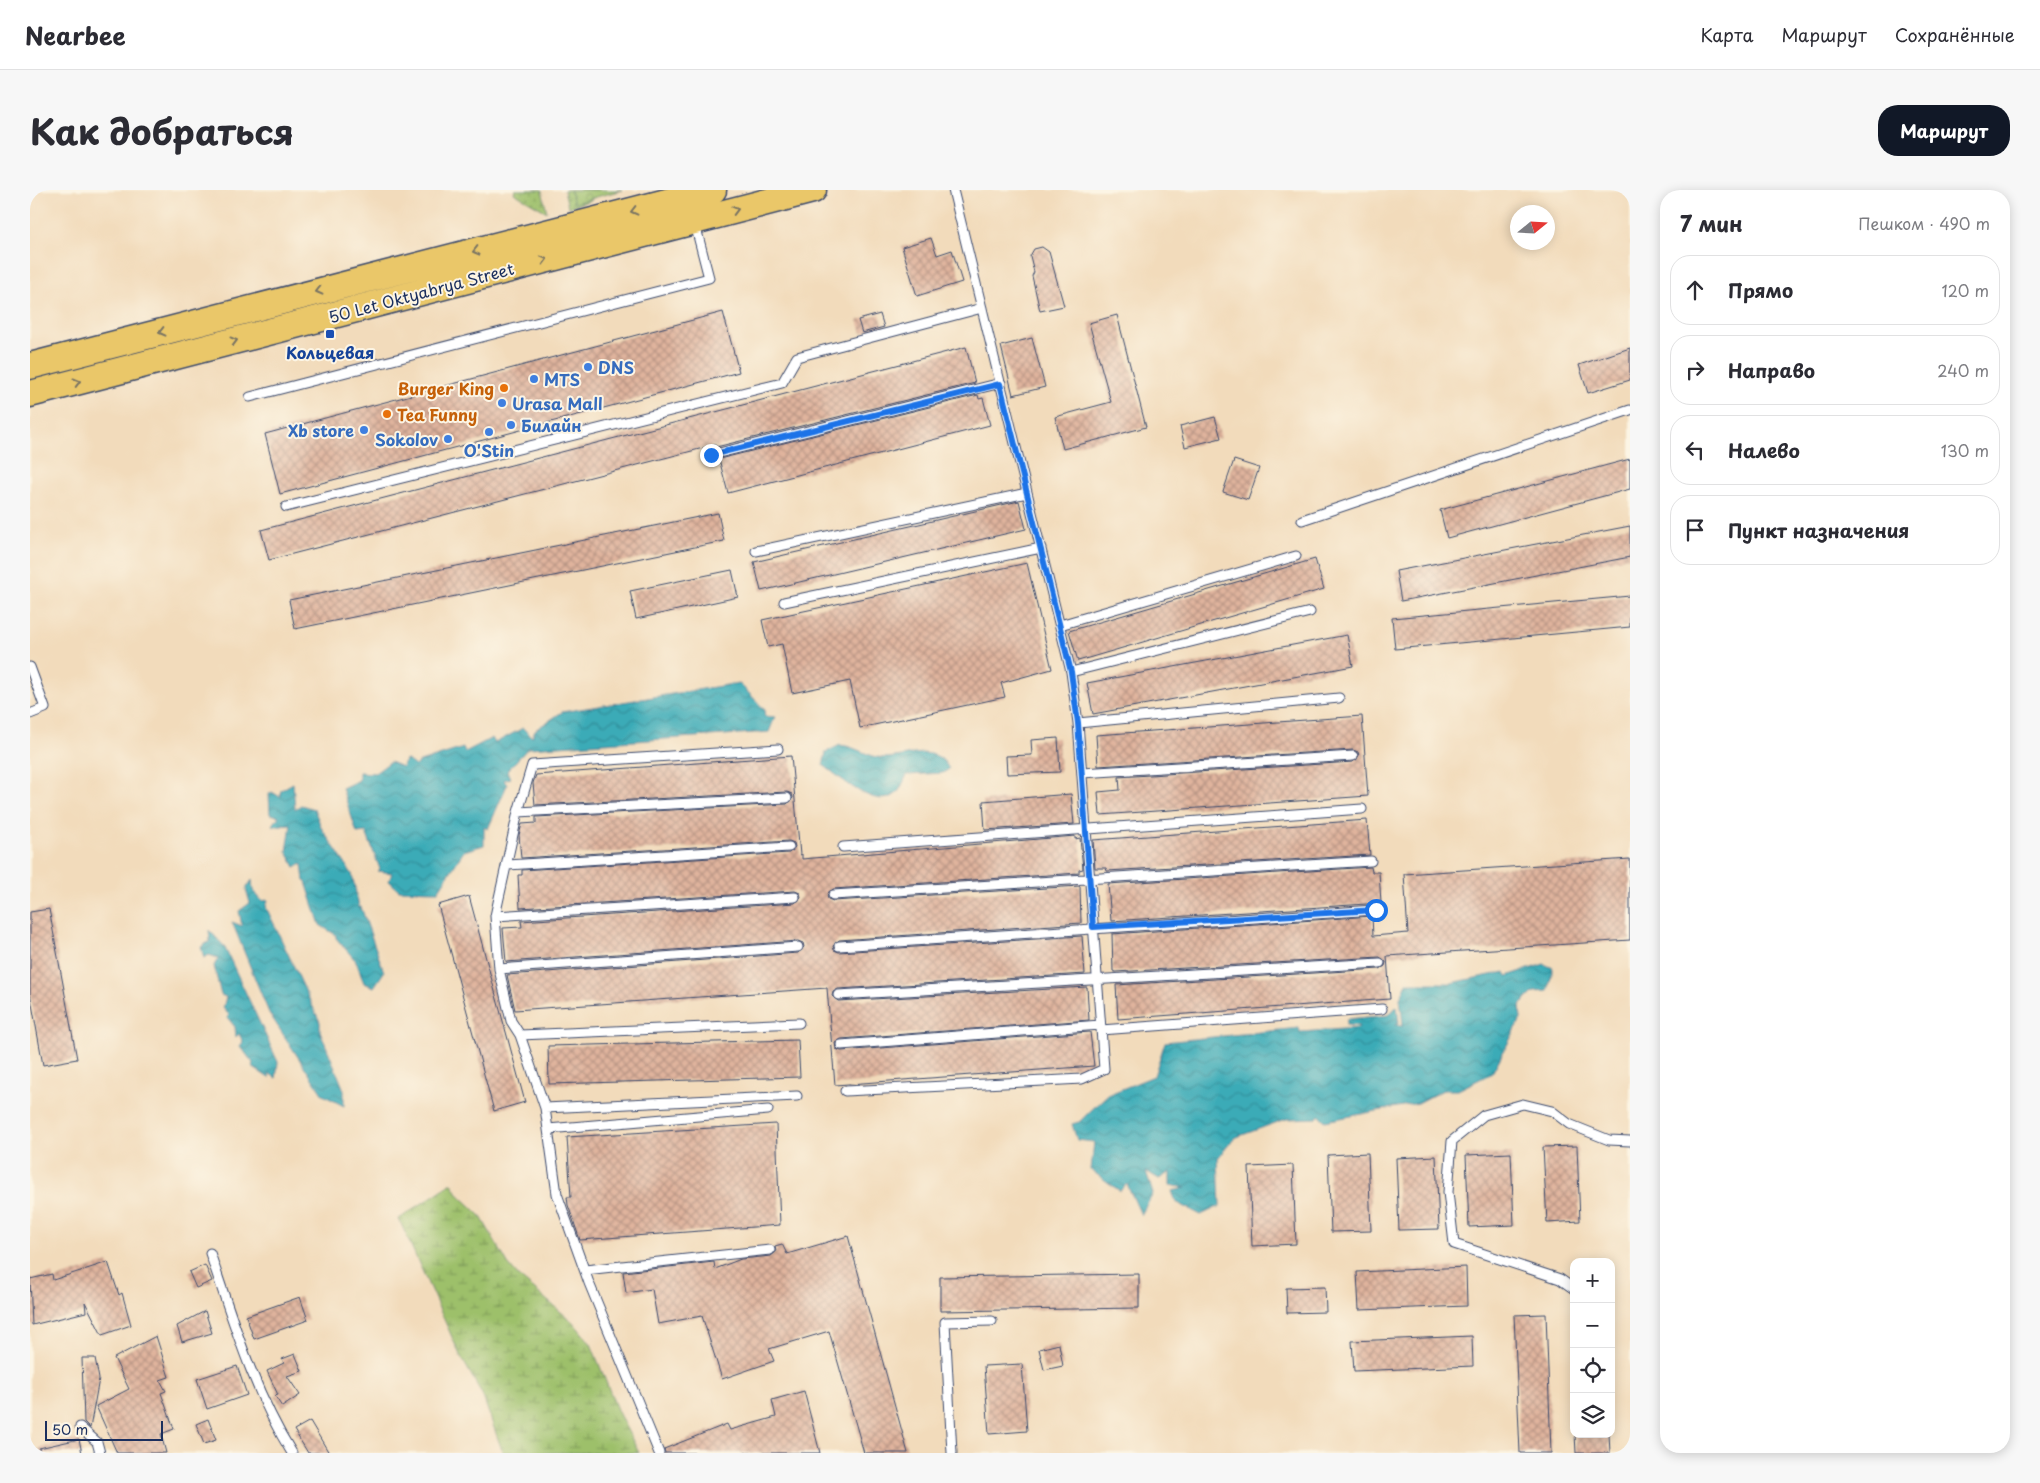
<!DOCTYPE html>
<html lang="ru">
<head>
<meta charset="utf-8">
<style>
	body { margin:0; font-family:"Playpen Sans",sans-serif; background:#f7f7f7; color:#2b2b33 }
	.controls { position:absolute; right:15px; bottom:15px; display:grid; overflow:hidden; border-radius:10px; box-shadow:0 2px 12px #0003 }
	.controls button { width:45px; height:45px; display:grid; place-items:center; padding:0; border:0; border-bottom:1px solid #e1e1e2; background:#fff; color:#2b2b33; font:25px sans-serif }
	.compass { position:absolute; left:1480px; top:15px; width:45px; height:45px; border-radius:50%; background:#fff; box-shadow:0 2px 12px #0003; rotate:72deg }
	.scale { position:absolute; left:15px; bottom:12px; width:118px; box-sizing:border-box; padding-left:5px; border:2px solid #1b2f5e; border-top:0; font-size:14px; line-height:18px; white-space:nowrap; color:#1b2f5e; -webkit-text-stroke:4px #fcf5e5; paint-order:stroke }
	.stop { position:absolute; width:15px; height:15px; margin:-11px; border:4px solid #1a73e8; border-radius:50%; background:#fff }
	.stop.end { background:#1a73e8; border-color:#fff; box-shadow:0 1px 5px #0008 }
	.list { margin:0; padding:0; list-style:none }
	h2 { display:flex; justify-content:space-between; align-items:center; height:65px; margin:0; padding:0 20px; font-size:21px }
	h2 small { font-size:16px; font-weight:400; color:#7c7c81 }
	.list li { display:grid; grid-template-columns:32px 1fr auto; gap:15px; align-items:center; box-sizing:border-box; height:70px; margin:0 10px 10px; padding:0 10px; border:1px solid #e1e1e2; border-radius:20px }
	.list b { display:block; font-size:19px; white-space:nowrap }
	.list em { font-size:16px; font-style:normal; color:#7c7c81 }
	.icon { flex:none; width:28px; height:28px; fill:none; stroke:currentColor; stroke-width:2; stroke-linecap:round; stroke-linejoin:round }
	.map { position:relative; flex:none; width:1600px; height:1263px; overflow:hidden; border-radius:20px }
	header { display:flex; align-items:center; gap:30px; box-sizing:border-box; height:70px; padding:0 25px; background:#fff; border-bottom:1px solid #e1e1e2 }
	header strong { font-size:24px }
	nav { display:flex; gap:28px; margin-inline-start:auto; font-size:18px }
	.intro { display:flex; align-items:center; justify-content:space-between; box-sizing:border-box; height:120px; padding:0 30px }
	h1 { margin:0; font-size:35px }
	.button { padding:12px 22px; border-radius:20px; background:#111827; color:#fff; font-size:18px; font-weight:700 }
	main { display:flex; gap:30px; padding:0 30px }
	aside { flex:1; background:#fff; border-radius:20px; box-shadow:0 2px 12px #0003 }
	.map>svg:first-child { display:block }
	.grass { fill:url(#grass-dots); stroke:#5c7864 }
	.wetland { fill:url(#wetland-marsh); stroke:#5c7864 }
	.park { fill:url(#park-crowns); stroke:#5c7864 }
	.water { fill:url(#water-waves); stroke:#2b6d8a }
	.building { fill:url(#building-cross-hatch) }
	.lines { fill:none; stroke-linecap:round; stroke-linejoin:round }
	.service-casing { stroke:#3b496c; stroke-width:11 }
	.primary-casing { stroke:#3b496c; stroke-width:29 }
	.service { stroke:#fff; stroke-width:9 }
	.primary { stroke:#eac769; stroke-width:26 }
	.oneway { stroke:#787363 }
	.route { stroke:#1a73e8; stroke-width:6 }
	.transit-dot { fill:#1a4fb4; stroke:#fcf5e5; stroke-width:2 }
	.shop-dot { fill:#3f7fe0; stroke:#fcf5e5; stroke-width:2 }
	.food-dot { fill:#e8710a; stroke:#fcf5e5; stroke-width:2 }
	.labels { text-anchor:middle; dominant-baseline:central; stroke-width:4; stroke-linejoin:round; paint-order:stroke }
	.street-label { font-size:16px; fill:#1b2f5e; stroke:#fcf5e5 }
	.transit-label { font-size:16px; font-weight:bold; fill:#164399; stroke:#fcf5e5 }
	.shop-label { font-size:16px; font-weight:bold; fill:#366cbe; stroke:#fcf5e5; text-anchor:start }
	.food-label { font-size:16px; font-weight:bold; fill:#c56008; stroke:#fcf5e5; text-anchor:end }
</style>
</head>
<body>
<header>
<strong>Nearbee</strong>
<nav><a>Карта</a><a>Маршрут</a><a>Сохранённые</a></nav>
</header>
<div class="intro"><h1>Как добраться</h1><a class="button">Маршрут</a></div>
<main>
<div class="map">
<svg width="1600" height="1263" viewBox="0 0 1600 1263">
	<defs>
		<pattern id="grass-dots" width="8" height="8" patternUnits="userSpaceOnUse" patternTransform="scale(1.25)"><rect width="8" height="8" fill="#9dc06a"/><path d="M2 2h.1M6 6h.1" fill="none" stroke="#7f9c5a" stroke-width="1.8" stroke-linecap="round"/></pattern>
		<pattern id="wetland-marsh" width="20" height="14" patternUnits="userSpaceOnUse" patternTransform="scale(1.25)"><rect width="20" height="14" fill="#9dc06a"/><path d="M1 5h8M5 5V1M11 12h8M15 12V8" fill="none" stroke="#7f9c5a"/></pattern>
		<pattern id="park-crowns" width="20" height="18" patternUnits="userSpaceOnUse" patternTransform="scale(1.25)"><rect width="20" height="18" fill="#9dc06a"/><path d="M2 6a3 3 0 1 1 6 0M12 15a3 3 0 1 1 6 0" fill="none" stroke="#7f9c5a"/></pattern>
		<pattern id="water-waves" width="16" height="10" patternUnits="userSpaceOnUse" patternTransform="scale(1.25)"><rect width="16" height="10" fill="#3babb7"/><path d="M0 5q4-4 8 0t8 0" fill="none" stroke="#318c98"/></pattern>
		<pattern id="building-cross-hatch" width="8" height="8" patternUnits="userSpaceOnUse" patternTransform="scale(1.25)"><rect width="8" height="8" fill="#e0b49d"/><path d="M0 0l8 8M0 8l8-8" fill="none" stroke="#b59383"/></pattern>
	</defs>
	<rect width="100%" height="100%" fill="#fcf5e5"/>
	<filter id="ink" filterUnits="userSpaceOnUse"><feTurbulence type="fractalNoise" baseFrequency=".02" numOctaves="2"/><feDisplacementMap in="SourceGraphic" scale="10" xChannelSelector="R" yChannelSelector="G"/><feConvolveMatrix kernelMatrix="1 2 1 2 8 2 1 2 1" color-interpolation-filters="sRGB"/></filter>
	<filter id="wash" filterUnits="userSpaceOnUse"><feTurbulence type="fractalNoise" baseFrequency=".0096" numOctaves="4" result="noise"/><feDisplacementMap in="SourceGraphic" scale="20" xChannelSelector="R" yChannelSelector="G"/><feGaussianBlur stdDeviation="1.12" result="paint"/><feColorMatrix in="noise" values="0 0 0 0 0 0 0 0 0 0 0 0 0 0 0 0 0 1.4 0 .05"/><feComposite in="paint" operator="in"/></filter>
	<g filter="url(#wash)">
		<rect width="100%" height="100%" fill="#f2dbbb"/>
		<!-- grass -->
		<path class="grass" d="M485,0H512L517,22L484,3Z
			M534,0H566V6L559,11L538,17Z"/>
		<!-- wetland -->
		<path class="wetland" d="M422,993L429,1005L450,1025L478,1074L488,1086L543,1132L561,1154L588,1222L609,1263H473L452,1204L430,1165L369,1029Z"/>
		<!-- park -->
		<path class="park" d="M540,0H592L544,13Z"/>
		<!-- water -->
		<path class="water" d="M709,493L735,520L734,526L745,527L739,542L498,558L477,581L480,588L474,590L477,595L458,639L454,637V655L434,661L408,701L369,700L359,691L362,683L348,681L350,679L336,642L327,643L312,598L329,590V582L345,583L360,572L372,577L376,569L385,576L390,572L433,558L435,562L462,548L465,553L493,538L502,547L505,540L532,522Z
			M810,555C823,556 834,564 847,567C872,572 904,549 919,579L913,583L877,585C874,590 872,597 868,602C848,624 810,587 793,575L796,562Z
			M263,593L265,619L271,615L284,619L292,639L322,684L329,717H331L354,782L344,797L334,793L326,771L306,748V745L290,735L276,692L274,691L272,674L265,677L257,662L261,634L242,636L249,626L240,624L239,604L242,602L250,607L251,600Z
			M222,690L223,700L232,711L238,710L236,717L290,832V841L314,900V916L293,905L239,823L202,732L212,736L209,721L220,713L216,699Z
			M179,740L194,756L248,872L246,888L239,883V888L222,877L223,873L210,856L213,852L209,844L206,847L205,837L197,827L199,825L193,818L196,807L191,805L184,776L188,768L179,765L174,768L171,757L180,751Z
			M1514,774L1523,778L1518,801L1504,802L1490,816L1491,829L1462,883L1428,900H1413L1388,913L1295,931L1289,925L1287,928L1256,929L1204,948L1188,968L1190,1016L1171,1025L1146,1012L1142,1001L1156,998L1140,995V982L1129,989L1116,981L1123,1004L1111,1025L1097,994L1090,1001L1061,980L1064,952L1047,950L1042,934L1049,932L1077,905L1124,886L1135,852L1269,838L1270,842L1328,838L1329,836L1316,835L1317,829L1359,825L1367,816L1369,833L1365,835H1373L1370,808L1377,793H1421L1475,782L1477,786Z"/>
		<g id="blocks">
			<!-- building -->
			<path class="building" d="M901,48L907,65L922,60L932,92L887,106L872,57Z
				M1012,57L1019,62L1034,116L1010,121L1002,86L1004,82L1000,66L1004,59Z
				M693,122L709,182L250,304L235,244Z
				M850,124L854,137L832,143L828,130Z
				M1087,125L1116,237L1033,259L1025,227L1081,212L1059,133Z
				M1002,148L1015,197L983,205L971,156Z
				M936,157L945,193L686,257L685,255L239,370L231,340Z
				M1600,158V190L1558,203L1549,175Z
				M948,205L949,209L953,208L960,235L698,303L689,269Z
				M1185,227L1191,248L1155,257L1150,236Z
				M1600,269V299L1417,348L1410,320Z
				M1204,270L1229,278L1218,310L1193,302Z
				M989,311L996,339L731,401L724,372Z
				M688,323L694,351L265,439L259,410Z
				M1600,336V367L1371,411L1366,381Z
				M1285,369L1294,399L1048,471L1039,441Z
				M997,373L1022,479L971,493L975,507L830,538L820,491L762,503L752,454L738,457L732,430Z
				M702,380L708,407L606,429L600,401Z
				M1600,406V437L1365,459L1362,428Z
				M1317,445L1323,476L1063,524L1057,493Z
				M1332,526L1338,606L1070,625L1068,602L1090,600L1089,587L1323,572L1329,566L1328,562L1323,560L1068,576L1066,545Z
				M1028,548L1030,582L977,584L976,566L1002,565L1001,550Z
				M761,566L770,665L772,664V669L1045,646V649L1050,648L1053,679L1049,680V683L803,699L797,705L798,709L803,711L1050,696L1051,733L809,750L803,756L804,760L809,762L1052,746L1055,784L808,799L803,802L802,806L808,811L1057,797L1059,830L811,849L805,853L806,859L811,861L1060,842L1064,876L805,895L797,798L485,820L477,785L768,763L774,757L773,753L768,751L476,772L473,738L492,737L491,731L765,713L771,707L770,703L765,701L490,718L488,685H492V680L759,663L765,657L764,653L759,651L491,668L489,645L492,634L506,633V627L757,614L763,608L762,604L757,602L505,615L503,593L506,585Z
				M1041,604L1044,634L955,640L953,611Z
				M1337,630L1340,665L1077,681L1076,678H1065L1063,650Z
				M1600,669V750L1357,766L1360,809L1088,829L1086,795L1350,779L1355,776L1356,772L1350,767L1085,782L1083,781L1082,744L1342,726L1343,746L1378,743L1374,684Z
				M1341,677L1342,682H1349L1351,713L1081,731L1078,694Z
				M439,706L495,912L464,921L408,715Z
				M19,719L47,869L13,875L0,803V722Z
				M768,850L770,887L519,894L518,856Z
				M746,934L750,1035L550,1050L538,1015L537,1007H541L537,947Z
				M1547,956L1550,1031L1517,1033L1513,957Z
				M1338,963L1341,1041L1301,1042L1298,965Z
				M1481,963L1484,1035L1439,1037L1436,965Z
				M1406,966L1409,1039L1369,1040L1366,968Z
				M1263,975L1266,1054L1222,1056L1219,977Z
				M818,1046L878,1263H834L799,1141L739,1159L744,1171L692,1189L672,1126L628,1134L622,1099L596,1103L593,1082L684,1072L685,1079L711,1069L741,1066L746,1062L745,1056L752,1054L757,1064Z
				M78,1072L89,1105L92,1103L101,1135L72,1145L55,1112L56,1122L2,1135L0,1089L22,1084L23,1090Z
				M175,1075L182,1091L166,1098L159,1082Z
				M1436,1077L1437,1116L1329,1120L1327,1082Z
				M1109,1084V1118L910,1121V1087Z
				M1295,1097L1296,1122L1257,1123L1256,1098Z
				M270,1107L278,1130L224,1149L216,1126Z
				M175,1121L182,1143L152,1152L147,1136Z
				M1516,1124L1521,1263H1490L1484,1125Z
				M126,1146L139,1187L130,1190L136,1201L131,1203L144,1239L131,1244L136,1263H87L66,1216L99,1199L84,1168Z
				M1442,1146L1443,1176L1324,1181L1322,1151Z
				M1029,1154L1033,1176L1014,1180L1009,1159Z
				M265,1164L272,1181L257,1186L270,1205L252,1217L245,1206L248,1205L237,1181L254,1173L252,1169Z
				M52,1168H65L69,1189L60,1238L54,1232Z
				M992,1174L997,1241L959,1244L954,1176Z
				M207,1176L217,1205L177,1219L167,1189Z
				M774,1201L790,1263H635L634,1259L697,1234L700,1240L746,1227L742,1210Z
				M178,1229L186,1250L174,1254L166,1234Z
				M280,1231L299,1263H278L264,1240Z
				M1545,1244H1579L1580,1263H1546Z
				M49,1249L52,1263H9V1258Z"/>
		</g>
	</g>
	<g filter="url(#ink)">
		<use href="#blocks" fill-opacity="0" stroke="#3b496c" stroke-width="1"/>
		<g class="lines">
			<defs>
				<path id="service" d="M220,207L679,88L665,34
					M681,265L971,193
					M256,317L752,193L767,167L952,118
					M1272,330L1600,220
					M726,361L997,303
					M754,412L1011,358
					M1030,435L1266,366
					M0,477L15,518L0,524
					M1041,482L1280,422
					M1048,533L1309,508
					M1052,583L1323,566
					M488,622L757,608
					M813,657L1332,619
					M478,675L759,657
					M803,705L1341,671
					M465,726L765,707
					M809,756L1345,720
					M469,779L768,757
					M808,805L1350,773
					M1071,840L1352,819
					M490,845L481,831L469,779L465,726L488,622L502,575L748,559
					M811,855L1070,835
					M815,901L1052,889L1074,879L1048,533L1041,482L923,0
					M515,918L767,906
					M518,939L738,920
					M180,1063C203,1131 224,1202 262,1263
					M555,1080L740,1060
					M1544,1099L1530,1089L1424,1054L1418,1002L1422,951L1454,925L1493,914L1522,921L1539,934L1579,950L1600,951
					M50,1237L67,1252L70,1263
					M629,1263L559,1093L527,1004L515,918L490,845L769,833
					M922,1263L915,1132L962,1131"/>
				<path id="primary" d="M0,176L683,0
					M0,204L783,0"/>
			</defs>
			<!-- service casing -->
			<use href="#service" class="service-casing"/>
			<!-- primary casing -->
			<use href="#primary" class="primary-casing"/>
			<!-- service -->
			<use href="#service" class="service"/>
			<!-- primary -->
			<use href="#primary" class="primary"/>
		</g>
		<!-- one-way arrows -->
		<defs><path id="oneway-chevron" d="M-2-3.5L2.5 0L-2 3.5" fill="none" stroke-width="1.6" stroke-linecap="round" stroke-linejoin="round" transform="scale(1.25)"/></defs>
		<g class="oneway">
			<use href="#oneway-chevron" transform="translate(705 20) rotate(-15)"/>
			<use href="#oneway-chevron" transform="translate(604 21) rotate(166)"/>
			<use href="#oneway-chevron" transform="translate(446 61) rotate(166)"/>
			<use href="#oneway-chevron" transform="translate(514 70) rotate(-15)"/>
			<use href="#oneway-chevron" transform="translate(289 101) rotate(166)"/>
			<use href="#oneway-chevron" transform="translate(132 142) rotate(166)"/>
			<use href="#oneway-chevron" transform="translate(204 151) rotate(-15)"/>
			<use href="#oneway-chevron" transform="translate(47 192) rotate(-15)"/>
		</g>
	</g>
	<g class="lines" filter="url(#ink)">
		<!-- route -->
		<path class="route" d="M681,265L970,194L1041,482L1048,533L1063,737L1346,720"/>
	</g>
	<!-- markers -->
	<rect class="transit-dot" x="295" y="139" width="10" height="10" rx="2.5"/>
	<g class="shop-dot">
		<circle cx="558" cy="177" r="5"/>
		<circle cx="504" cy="189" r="5"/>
		<circle cx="472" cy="213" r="5"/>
		<circle cx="481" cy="235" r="5"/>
		<circle cx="334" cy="240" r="5"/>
		<circle cx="459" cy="242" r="5"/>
		<circle cx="418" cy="249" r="5"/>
	</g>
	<g class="food-dot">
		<circle cx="474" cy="198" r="5"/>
		<circle cx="357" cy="224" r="5"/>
	</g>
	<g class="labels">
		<!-- street labels -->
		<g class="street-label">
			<text transform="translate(391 102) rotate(-15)">50 Let Oktyabrya Street</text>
		</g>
		<!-- transit labels -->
		<g class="transit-label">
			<text x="300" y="162">Кольцевая</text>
		</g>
		<!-- shop labels -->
		<g class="shop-label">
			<text x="568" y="177">DNS</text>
			<text x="514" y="189">MTS</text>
			<text x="482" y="213">Urasa Mall</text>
			<text x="491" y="235">Билайн</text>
			<text x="324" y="240" text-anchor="end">Xb store</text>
			<text x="408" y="249" text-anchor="end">Sokolov</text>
			<text x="459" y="260" text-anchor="middle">O'Stin</text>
		</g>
		<!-- food labels -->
		<g class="food-label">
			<text x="464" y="198">Burger King</text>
			<text x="367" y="224" text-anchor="start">Tea Funny</text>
		</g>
	</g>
</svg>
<div class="controls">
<button>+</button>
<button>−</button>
<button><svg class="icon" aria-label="locate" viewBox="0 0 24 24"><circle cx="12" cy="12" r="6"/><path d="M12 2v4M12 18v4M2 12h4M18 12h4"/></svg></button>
<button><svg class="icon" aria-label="layers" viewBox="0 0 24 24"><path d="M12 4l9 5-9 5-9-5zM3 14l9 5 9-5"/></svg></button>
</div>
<svg class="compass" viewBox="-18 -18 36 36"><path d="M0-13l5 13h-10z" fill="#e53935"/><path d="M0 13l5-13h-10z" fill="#7c7c81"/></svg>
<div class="scale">50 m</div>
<div class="stop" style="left:1346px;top:720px"></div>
<div class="stop end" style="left:681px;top:265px"></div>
</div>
<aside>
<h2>7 мин<small>Пешком · 490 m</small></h2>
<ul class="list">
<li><svg class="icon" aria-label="ahead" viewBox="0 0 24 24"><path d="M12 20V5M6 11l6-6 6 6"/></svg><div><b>Прямо</b></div><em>120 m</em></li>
<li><svg class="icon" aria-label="right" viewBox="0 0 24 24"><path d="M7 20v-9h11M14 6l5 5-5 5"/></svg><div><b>Направо</b></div><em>240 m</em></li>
<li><svg class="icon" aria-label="left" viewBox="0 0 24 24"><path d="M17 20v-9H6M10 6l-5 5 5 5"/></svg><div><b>Налево</b></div><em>130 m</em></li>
<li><svg class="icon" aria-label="arrive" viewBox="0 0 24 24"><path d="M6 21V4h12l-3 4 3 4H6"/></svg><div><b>Пункт назначения</b></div></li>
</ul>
</aside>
</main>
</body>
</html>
